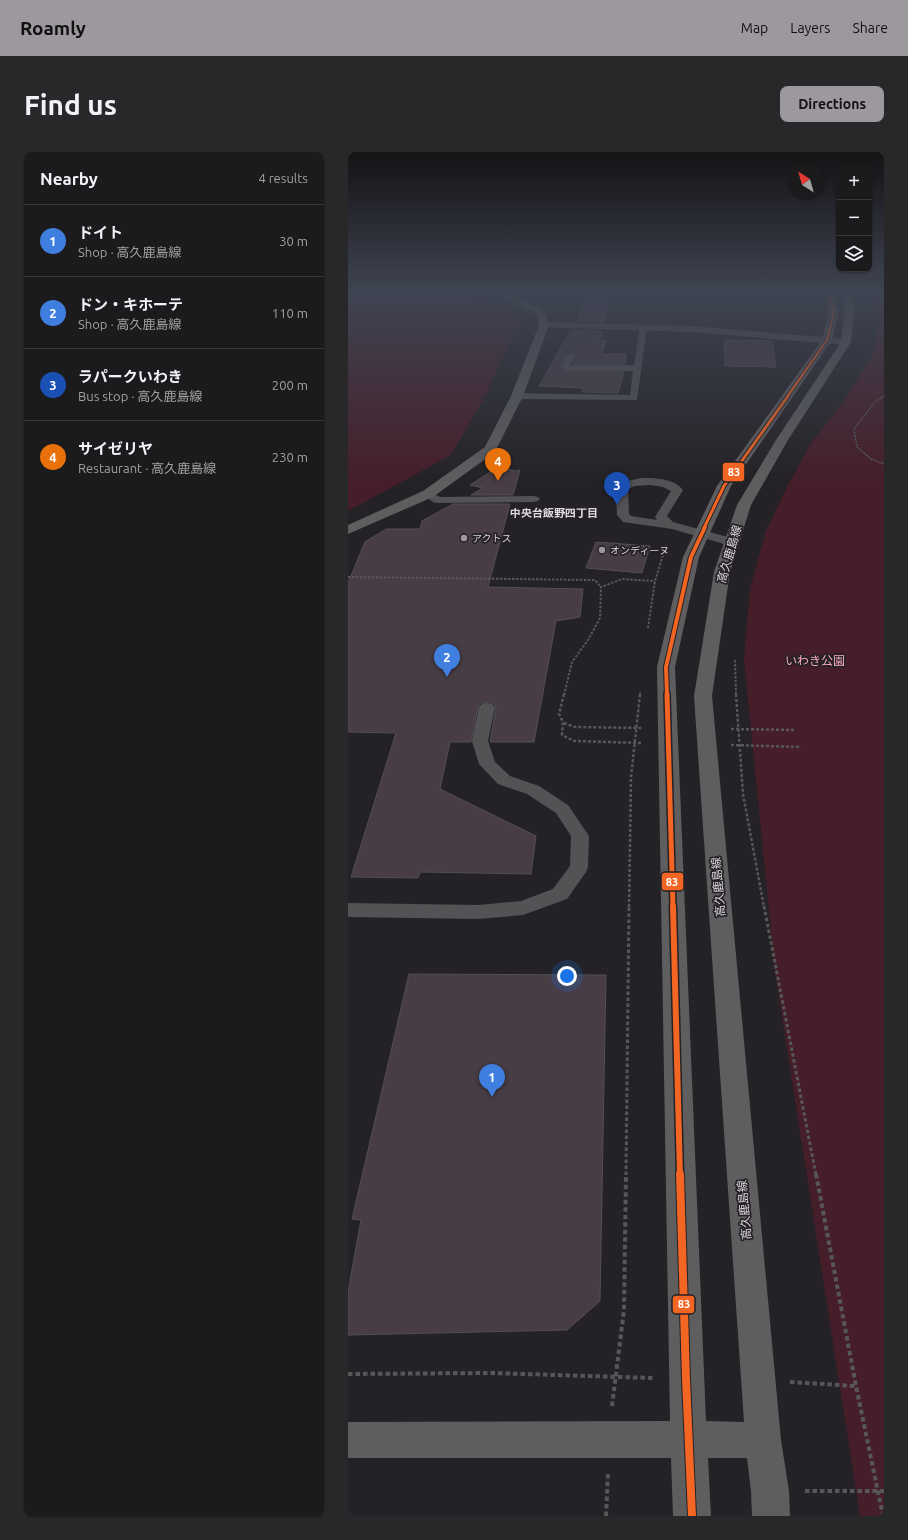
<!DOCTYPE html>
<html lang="en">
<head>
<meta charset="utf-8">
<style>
	body { margin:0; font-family:Ubuntu,"Noto Sans JP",sans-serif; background:#282729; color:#f1f3f6 }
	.controls { position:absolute; right:12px; top:12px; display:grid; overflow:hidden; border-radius:8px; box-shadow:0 1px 3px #0004 }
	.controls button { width:36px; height:36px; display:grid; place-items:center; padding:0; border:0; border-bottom:1px solid #39383b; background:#1b1a1c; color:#f1f3f6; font:20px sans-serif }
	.compass { position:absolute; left:440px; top:12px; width:36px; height:36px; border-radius:50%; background:#1b1a1c; box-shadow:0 1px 3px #0004; rotate:323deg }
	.you { position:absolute; left:219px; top:824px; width:14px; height:14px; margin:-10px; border:3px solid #fff; border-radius:50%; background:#1a73e8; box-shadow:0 0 0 6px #1a73e833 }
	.badge { display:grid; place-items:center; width:26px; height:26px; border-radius:50%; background:#9c989d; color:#fff; font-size:13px; font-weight:700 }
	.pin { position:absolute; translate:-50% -33px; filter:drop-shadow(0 1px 2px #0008) }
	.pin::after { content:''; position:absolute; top:21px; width:14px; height:12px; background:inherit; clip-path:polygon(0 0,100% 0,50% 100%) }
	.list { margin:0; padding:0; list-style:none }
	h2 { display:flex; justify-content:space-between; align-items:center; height:52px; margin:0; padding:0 16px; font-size:17px }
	h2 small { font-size:13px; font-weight:400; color:#a0a1a3 }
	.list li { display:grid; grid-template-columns:26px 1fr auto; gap:12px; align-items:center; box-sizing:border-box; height:72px; padding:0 16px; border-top:1px solid #39383b }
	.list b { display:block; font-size:15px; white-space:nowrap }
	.list p { margin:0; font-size:13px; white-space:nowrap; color:#a0a1a3 }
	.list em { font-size:13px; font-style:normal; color:#a0a1a3 }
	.icon { flex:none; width:22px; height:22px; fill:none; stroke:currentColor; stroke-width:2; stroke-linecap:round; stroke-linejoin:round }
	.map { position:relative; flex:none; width:536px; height:1364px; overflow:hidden; border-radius:8px }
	header { display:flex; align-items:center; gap:24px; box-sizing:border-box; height:56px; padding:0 20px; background:#9c989d; color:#111 }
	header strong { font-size:19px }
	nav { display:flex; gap:22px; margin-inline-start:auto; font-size:14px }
	.intro { display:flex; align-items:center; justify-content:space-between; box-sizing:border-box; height:96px; padding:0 24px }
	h1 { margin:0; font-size:28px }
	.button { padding:10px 18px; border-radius:8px; background:#9c989d; color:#111; font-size:14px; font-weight:700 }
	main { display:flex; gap:24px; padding:0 24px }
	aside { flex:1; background:#1b1a1c; border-radius:8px; box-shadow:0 1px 3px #0004 }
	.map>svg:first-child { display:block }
	.green { fill:#451e29 }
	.building { fill:#483c45; stroke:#525053 }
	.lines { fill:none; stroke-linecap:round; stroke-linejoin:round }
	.path-far4 { stroke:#575758; stroke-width:1.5; stroke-dasharray:2 1; stroke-linecap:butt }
	.path-far3 { stroke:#575758; stroke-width:2; stroke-dasharray:2.5 1.5; stroke-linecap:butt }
	.path-far2 { stroke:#575758; stroke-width:2.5; stroke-dasharray:3 2; stroke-linecap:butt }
	.path-far1 { stroke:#575758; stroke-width:3; stroke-dasharray:3.5 2.5; stroke-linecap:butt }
	.path { stroke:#575758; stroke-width:4; stroke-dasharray:4.5 3; stroke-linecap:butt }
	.lane { fill:#535255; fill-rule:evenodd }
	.street { fill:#535255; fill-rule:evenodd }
	.secondary { fill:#5e5e5f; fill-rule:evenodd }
	.bus-1-far5-casing { stroke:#252127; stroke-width:4 }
	.bus-1-far4-casing { stroke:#252127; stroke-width:5 }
	.bus-1-far3-casing { stroke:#252127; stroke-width:6 }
	.bus-1-far2-casing { stroke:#252127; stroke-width:8 }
	.bus-1-far1-casing { stroke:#252127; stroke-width:9 }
	.bus-1-casing { stroke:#252127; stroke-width:10 }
	.bus-1-far5 { stroke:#f26522; stroke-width:2.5 }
	.bus-1-far4 { stroke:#f26522; stroke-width:3 }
	.bus-1-far3 { stroke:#f26522; stroke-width:4 }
	.bus-1-far2 { stroke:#f26522; stroke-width:5 }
	.bus-1-far1 { stroke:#f26522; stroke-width:6 }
	.bus-1 { stroke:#f26522; stroke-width:8 }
	.poi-dot { fill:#9c989d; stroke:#252127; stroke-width:1.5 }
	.labels { text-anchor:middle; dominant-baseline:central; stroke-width:3.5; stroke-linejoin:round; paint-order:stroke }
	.far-poi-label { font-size:10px; fill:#dcd8dd; stroke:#252127; text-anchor:start }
	.far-neighbourhood-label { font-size:11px; font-weight:bold; fill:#dcd8dd; stroke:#252127 }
	.street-label { font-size:12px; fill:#dcd8dd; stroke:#252127 }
	.park-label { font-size:12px; fill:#faabbc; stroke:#252127 }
	.line-badge { stroke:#252127; stroke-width:1.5 }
	.badge-label { font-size:11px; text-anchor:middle; font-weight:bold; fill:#fff }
</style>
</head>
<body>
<header>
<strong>Roamly</strong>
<nav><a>Map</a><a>Layers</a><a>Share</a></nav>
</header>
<div class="intro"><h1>Find us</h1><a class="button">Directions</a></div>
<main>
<aside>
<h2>Nearby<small>4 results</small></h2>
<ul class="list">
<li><span class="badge" style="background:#3f7fe0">1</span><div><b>ドイト</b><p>Shop · 高久鹿島線</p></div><em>30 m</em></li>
<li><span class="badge" style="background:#3f7fe0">2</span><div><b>ドン・キホーテ</b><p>Shop · 高久鹿島線</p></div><em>110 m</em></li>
<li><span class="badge" style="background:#1a4fb4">3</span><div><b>ラパークいわき</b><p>Bus stop · 高久鹿島線</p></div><em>200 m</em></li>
<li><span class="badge" style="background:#e8710a">4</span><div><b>サイゼリヤ</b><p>Restaurant · 高久鹿島線</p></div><em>230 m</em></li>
</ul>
</aside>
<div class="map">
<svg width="536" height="1364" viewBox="0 0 536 1364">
	<rect width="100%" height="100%" fill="#242226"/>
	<!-- green -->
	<path class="green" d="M0,140H118L158,157L171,168L138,243L103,303L0,359Z
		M526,140H536V1364H512L427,819L396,507L402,436L418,379L441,331L463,291L493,253L520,211L529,191L530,170Z"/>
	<!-- building -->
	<path class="building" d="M244,140H265L256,170L228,169Z
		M223,178L254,179L251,188H258L254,202H278L277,212H225L228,203L223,198L218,202L212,217L217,220H276L270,241L234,240L235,236L191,234Z
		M376,188L424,189L428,215L377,214Z
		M150,315L168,319L172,318L165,343H123L135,336L122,333Z
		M105,352H162L140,435L235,437L232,465L208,469L186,590H142L148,555L145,551L140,549L133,551L130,555L123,590H102L92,637L188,684L183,722L72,720L70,726L3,725L48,581L0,580V431L17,390L38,377H72L74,369Z
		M248,390L302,394L294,421L238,416Z
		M61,822L258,823L252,1149L219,1178L0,1183V1140L13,1068L4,1067Z"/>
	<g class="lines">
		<!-- path-far4 -->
		<path class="path-far4" d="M536,244L527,250L506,277L509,295L523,307L536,312"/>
		<!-- path-far3 -->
		<path class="path-far3" d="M0,425L247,428L253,435
			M300,476L307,429L318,393
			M387,508L388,543
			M216,543L224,510L240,488L252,466L253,435L274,427L307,429
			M292,543V540"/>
		<!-- path-far2 -->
		<path class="path-far2" d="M216,542L211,562L215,570L214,583L226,589L294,591
			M388,542L395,642L416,755
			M216,571L227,575L294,576
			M383,577L448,578
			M383,593L453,595
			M281,755L283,625L292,542"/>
		<!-- path-far1 -->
		<path class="path-far1" d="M416,754L468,1023
			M278,1023L281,754"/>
		<!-- path -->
		<path class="path" d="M468,1022L508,1234L535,1364
			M0,1222L143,1221L305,1226
			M442,1230L508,1234
			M264,1254L276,1158L278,1022
			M457,1339H536
			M258,1364L260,1321"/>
		<!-- lane -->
		<path class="lane" d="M292,173H298L299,175L289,248L169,247L164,244L169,241L282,243L285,219H217L213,216L219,203L223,200L227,203L223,213H286Z
			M293,326C307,326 326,326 335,338L319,364L325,370L387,387L389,390L387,393L383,394L324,377L275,370L269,363L268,336L275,330ZM302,333L315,335L323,339L307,365L309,368L283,364L281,362L280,337L287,334Z
			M80,339L92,345L186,344L190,345L192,347L190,349L186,350L89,351L85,350L74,342L76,340Z
			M139,550L144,552L147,555L140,589L147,610L162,624L191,634L220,653L241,684L240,715L238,720L219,747L175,763L130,767L0,765V751L130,753L173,749L205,737L222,714L223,684L208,661L179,642L150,632L131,612L124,589L131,555L134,552Z"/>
		<!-- street -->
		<path class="street" d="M196,170L344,174L498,187L503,190L498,193L344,180L192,175L191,173Z"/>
		<!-- secondary -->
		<path class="secondary" d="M142,140H155L196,159L201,173L175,244L147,300L85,345L0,382V373L75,339L137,295L163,244L191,173L189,162Z
			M475,140H484L491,159L484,188L383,334L351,405L327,515L358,1269L396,1270L346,544L366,420L389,353L428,288L493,190L497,150L492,140H501L507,150L503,190L440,288L403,353L382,420L364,544L433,1288L441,1339L442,1364H404L403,1339L399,1306H360L363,1364H325L323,1306H0V1270L322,1269L309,515L335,405L369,334L474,188L481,159Z"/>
		<defs>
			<path id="bus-1-far5" d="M439,245L479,188L486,159L479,140"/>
			<path id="bus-1-far4" d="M356,376L376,334L440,244"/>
			<path id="bus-1-far3" d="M319,543L318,515L343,405L357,375"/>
			<path id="bus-1-far2" d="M319,542L325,755"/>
			<path id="bus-1-far1" d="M325,754L332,1023"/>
			<path id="bus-1" d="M332,1022L338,1227L344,1364"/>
		</defs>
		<!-- bus-1-far5 casing -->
		<use href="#bus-1-far5" class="bus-1-far5-casing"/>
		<!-- bus-1-far4 casing -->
		<use href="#bus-1-far4" class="bus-1-far4-casing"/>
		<!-- bus-1-far3 casing -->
		<use href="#bus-1-far3" class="bus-1-far3-casing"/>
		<!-- bus-1-far2 casing -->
		<use href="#bus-1-far2" class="bus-1-far2-casing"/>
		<!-- bus-1-far1 casing -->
		<use href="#bus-1-far1" class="bus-1-far1-casing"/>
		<!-- bus-1 casing -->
		<use href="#bus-1" class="bus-1-casing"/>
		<!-- bus-1-far5 -->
		<use href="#bus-1-far5" class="bus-1-far5"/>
		<!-- bus-1-far4 -->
		<use href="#bus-1-far4" class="bus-1-far4"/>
		<!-- bus-1-far3 -->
		<use href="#bus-1-far3" class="bus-1-far3"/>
		<!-- bus-1-far2 -->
		<use href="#bus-1-far2" class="bus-1-far2"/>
		<!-- bus-1-far1 -->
		<use href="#bus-1-far1" class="bus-1-far1"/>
		<!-- bus-1 -->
		<use href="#bus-1" class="bus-1"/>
	</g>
	<!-- sky -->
	<linearGradient id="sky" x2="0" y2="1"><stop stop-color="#141315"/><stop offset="0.42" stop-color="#3f4452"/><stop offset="1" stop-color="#3f4452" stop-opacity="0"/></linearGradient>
	<rect width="536" height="331" fill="url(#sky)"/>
	<!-- markers -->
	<g class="poi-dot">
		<circle cx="116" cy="386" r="4"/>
		<circle cx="254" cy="398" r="4"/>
	</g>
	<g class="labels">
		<!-- far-poi labels -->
		<g class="far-poi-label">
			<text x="124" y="386">アクトス</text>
			<text x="262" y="398">オンディーヌ</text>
		</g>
		<!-- far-neighbourhood labels -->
		<g class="far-neighbourhood-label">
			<text x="206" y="361">中央台飯野四丁目</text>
		</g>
		<!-- street labels -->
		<g class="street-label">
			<text transform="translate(381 402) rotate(-74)">高久鹿島線</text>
			<text transform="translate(370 735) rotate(-95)">高久鹿島線</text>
			<text transform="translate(396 1058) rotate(-95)">高久鹿島線</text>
		</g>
		<!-- park labels -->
		<g class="park-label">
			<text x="467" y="508">いわき公園</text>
		</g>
	</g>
	<g class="line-badge">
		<rect x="374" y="310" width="23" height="20" rx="4" fill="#f26522"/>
		<rect x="313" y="720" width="23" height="19" rx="4" fill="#f26522"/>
		<rect x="324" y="1143" width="23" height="19" rx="4" fill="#f26522"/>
	</g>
	<g class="badge-label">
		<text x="386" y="324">83</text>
		<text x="324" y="734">83</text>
		<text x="336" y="1156">83</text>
	</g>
</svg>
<div class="controls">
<button>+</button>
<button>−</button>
<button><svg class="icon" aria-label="layers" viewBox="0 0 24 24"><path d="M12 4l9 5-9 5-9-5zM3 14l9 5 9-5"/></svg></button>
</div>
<svg class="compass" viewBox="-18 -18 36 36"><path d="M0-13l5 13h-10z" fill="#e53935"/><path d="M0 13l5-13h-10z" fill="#a0a1a3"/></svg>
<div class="you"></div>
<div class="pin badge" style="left:144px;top:945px;background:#3f7fe0">1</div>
<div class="pin badge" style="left:99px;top:525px;background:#3f7fe0">2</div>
<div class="pin badge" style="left:269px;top:353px;background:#1a4fb4">3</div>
<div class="pin badge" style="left:150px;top:329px;background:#e8710a">4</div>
</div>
</main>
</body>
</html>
